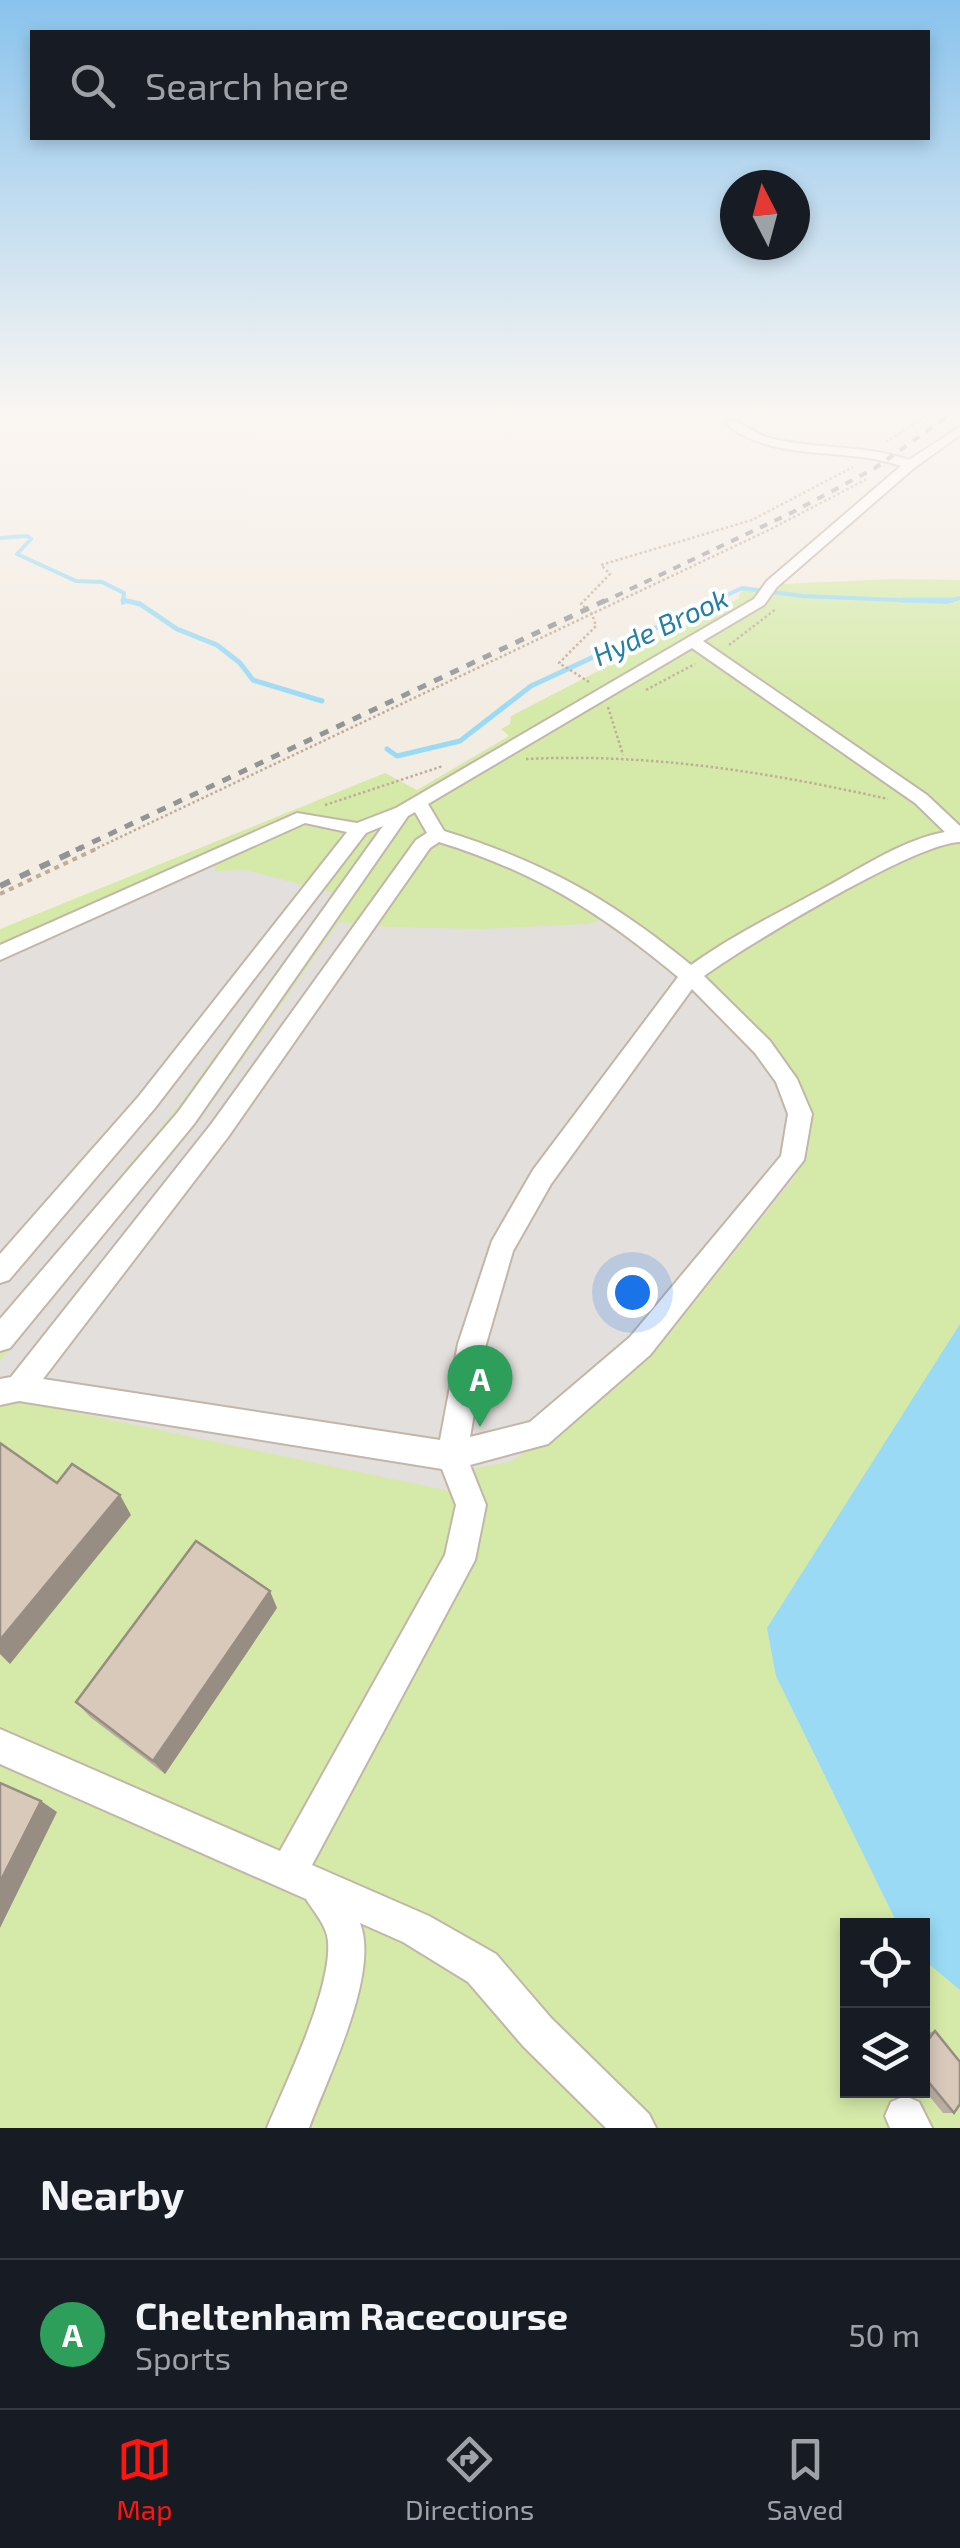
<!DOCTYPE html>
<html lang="en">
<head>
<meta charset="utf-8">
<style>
	body { margin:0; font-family:"Exo 2",sans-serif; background:#242831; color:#f1f3f6 }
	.controls { position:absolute; right:30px; bottom:30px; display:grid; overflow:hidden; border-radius:0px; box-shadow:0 5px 15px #0003 }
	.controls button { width:90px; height:90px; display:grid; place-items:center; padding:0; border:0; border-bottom:2px solid #363941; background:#171b24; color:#f1f3f6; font:50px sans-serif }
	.compass { position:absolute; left:720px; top:170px; width:90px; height:90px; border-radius:50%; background:#171b24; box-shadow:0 5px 15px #0003; rotate:354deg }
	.you { position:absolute; left:632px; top:1292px; width:35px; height:35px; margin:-25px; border:8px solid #fff; border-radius:50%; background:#1a73e8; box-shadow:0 0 0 15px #1a73e833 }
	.badge { display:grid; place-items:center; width:65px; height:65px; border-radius:50%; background:#ff150e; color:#fff; font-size:32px; font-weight:700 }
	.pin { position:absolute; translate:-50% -82px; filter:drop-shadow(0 2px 5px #0008) }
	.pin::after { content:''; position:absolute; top:52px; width:35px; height:30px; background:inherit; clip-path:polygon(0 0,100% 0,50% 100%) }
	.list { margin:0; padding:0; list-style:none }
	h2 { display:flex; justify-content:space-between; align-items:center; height:130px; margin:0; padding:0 40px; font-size:42px }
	h2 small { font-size:32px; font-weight:400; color:#9ea1a6 }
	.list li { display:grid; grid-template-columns:65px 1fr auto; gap:30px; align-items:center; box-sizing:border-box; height:150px; padding:0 40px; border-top:2px solid #363941 }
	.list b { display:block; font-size:38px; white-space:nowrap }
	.list p { margin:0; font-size:32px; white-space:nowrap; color:#9ea1a6 }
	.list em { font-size:32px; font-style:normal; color:#9ea1a6 }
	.icon { flex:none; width:55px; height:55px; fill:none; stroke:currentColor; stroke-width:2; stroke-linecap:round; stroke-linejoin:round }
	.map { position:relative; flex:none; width:960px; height:2128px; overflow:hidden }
	.search { position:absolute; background:#171b24; box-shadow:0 5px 15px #0003; left:30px; right:30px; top:30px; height:110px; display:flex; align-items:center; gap:25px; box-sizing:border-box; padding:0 35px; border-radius:0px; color:#9ea1a6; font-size:38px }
	.sheet { height:280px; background:#171b24 }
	nav { display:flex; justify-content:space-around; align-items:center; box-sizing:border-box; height:140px; border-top:2px solid #363941; background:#171b24; font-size:28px; color:#9ea1a6 }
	nav a { display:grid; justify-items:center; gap:5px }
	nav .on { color:#ff150e }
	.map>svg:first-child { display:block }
	.green { fill:#d5eaa9; fill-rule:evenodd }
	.parking { fill:#e3dfdc }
	.water { fill:#9adaf5 }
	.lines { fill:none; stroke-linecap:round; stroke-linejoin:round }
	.stream-far1 { stroke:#9adaf5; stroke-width:4 }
	.stream { stroke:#9adaf5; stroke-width:5 }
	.minor-casing { stroke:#c2b6a8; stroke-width:4 }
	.path-far1 { stroke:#c1ad96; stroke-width:2.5; stroke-dasharray:2.5 2.5; stroke-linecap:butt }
	.path { stroke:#c1ad96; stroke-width:4; stroke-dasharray:5 5; stroke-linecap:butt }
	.minor { fill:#fff; fill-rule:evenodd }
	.rail-far2 { stroke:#949494; stroke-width:4; stroke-dasharray:8 8; stroke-linecap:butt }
	.rail-far1 { stroke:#949494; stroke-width:5; stroke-dasharray:9 9; stroke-linecap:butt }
	.rail { stroke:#949494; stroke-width:6; stroke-dasharray:11 11; stroke-linecap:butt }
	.wall { fill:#baada1 }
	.shaded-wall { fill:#978d83 }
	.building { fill:#d8c9bb; stroke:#978d83; stroke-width:2.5 }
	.labels { text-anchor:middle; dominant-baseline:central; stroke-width:8; stroke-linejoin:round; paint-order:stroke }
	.far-water-label { font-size:28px; font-style:italic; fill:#247fa6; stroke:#fff }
</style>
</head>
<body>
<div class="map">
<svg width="960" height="2128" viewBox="0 0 960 2128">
	<rect width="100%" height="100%" fill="#f3ece3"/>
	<!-- green -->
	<path class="green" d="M894,579L960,580V2128H0V929L385,773L417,790L509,736L501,729L510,724L511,716L738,599L742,588L779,589L781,584ZM848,1926H922V2090H848Z"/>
	<!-- parking -->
	<path class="parking" d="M214,865L216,871L246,870L333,893L177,1108L0,1319V953L182,871Z
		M620,916L688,962L777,1049L806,1096L812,1121L809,1149L794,1178L651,1357L605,1397L512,1461L462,1471L455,1492L20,1401L0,1405V1361L194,1128L339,922L386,927L482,929L587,924Z"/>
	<!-- water -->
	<path class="water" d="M960,1324V1990L923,1959L922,1926L898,1925L776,1676L767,1628Z"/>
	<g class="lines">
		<!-- stream-far1 -->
		<path class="stream-far1" d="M0,538L27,536L31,539L17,554L76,581L102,582L124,593L123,603
			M710,603L742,588L803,596L946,602L960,598"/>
		<!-- stream -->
		<path class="stream" d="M123,600L140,604L177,629L217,645L240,663L253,680L322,701
			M903,600H952
			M387,749L397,756L460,741L531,686L716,600"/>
		<defs>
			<path id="minor" d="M727,421C741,420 754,434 769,438C815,450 863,444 909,460L960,427V435L914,468L777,587L764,605L703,641L927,795L960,826V842C915,843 747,945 704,976L770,1041L797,1079L812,1114L804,1160L650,1355L548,1444L470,1465L486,1505L475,1560L312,1865L429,1916L496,1954L551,2018L649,2114L656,2128H606L523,2046L468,1982L403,1942L360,1923C380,1974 327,2078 309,2128H267C286,2082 332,1989 328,1941C327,1926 314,1912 306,1899L0,1764V1729L280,1851L445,1555L456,1505L442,1469L19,1401L0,1405V1379L11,1377L212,1123L416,840L427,833L415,812L408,816L194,1124L10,1348L0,1351V1319L178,1112L383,826L366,833L155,1108L9,1280L0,1283V1254L139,1096L347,832L305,823L0,960V945L297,813L357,823L396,808L754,599L767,581L901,466C845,446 777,463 727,425ZM692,648L915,803L945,832C902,840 863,867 826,887C780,912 733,935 691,965C610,899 544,862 444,831L428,804ZM439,842C536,872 600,912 678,977L533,1170L492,1241L458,1344L440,1440L43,1379L228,1137L430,848ZM692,989L755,1053L776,1082L788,1114L781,1156L630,1337L530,1422L470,1437L486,1344L513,1251L551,1184Z
				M905,2096L919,2102L932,2128H890L885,2116L891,2102Z"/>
		</defs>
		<!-- minor casing -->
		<use href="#minor" class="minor-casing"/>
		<!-- path-far1 -->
		<path class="path-far1" d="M886,442L928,415L924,411
			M729,645L776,609
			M589,682L559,663L596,626L592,614L581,604L610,574L601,565L752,520L853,467
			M646,690L695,664
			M608,707L623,755
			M526,759C650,753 768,772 888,799
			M325,805L443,766
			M93,850L771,529L867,479"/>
		<!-- path -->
		<path class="path" d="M0,894L98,848"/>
		<!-- minor -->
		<use href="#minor" class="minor"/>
		<!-- rail-far2 -->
		<path class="rail-far2" d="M601,603L793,512L875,468L955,411"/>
		<!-- rail-far1 -->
		<path class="rail-far1" d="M76,850L606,600"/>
		<!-- rail -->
		<path class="rail" d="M0,886L81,848"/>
	</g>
	<!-- wall -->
	<path class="wall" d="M453,411H513V414H453Z
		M277,1608L165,1774L90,1717L76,1702Z
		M935,2031L954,2113H943L922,2087V2037L926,2033Z"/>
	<!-- shaded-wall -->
	<path class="shaded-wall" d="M120,1495L131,1515L10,1664L0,1654V1640Z
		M270,1591L277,1608L165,1774L153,1761Z
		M41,1801L57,1812L0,1928V1882Z"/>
	<!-- building -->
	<path class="building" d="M0,1443L57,1483L72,1464L120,1495L0,1640Z
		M196,1541L270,1591L153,1761L76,1702Z
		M0,1783L41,1801L0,1882Z
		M935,2031L960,2062V2104L954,2113L922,2074V2048Z"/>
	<!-- sky -->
	<linearGradient id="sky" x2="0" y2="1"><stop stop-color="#89c3ed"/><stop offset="0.58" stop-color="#faf6f2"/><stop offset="1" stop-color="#faf6f2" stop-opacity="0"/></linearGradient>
	<rect width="960" height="709" fill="url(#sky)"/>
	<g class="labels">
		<!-- far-water labels -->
		<g class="far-water-label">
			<text transform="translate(660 626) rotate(-25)">Hyde Brook</text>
		</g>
	</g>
</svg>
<div class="controls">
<button><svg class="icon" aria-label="locate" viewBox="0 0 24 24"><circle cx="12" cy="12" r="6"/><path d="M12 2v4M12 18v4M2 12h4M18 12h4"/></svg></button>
<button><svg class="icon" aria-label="layers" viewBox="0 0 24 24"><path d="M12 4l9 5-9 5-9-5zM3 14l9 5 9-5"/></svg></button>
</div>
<svg class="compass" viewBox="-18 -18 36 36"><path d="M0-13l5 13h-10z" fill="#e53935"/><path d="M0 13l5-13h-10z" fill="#9ea1a6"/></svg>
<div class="you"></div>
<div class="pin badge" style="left:480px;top:1427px;background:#2e9e5b">A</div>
<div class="search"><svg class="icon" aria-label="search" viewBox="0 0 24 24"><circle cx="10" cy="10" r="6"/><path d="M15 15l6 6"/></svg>Search here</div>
</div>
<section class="sheet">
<h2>Nearby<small></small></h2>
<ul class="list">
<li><span class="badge" style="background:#2e9e5b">A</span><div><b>Cheltenham Racecourse</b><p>Sports</p></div><em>50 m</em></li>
</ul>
</section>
<nav>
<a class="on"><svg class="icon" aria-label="map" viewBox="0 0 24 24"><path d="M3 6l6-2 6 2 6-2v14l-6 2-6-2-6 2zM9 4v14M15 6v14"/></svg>Map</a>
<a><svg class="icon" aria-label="directions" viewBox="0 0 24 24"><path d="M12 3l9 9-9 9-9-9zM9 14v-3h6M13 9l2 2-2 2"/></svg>Directions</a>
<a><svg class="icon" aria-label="saved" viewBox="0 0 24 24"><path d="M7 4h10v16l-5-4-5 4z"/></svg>Saved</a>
</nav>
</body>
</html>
